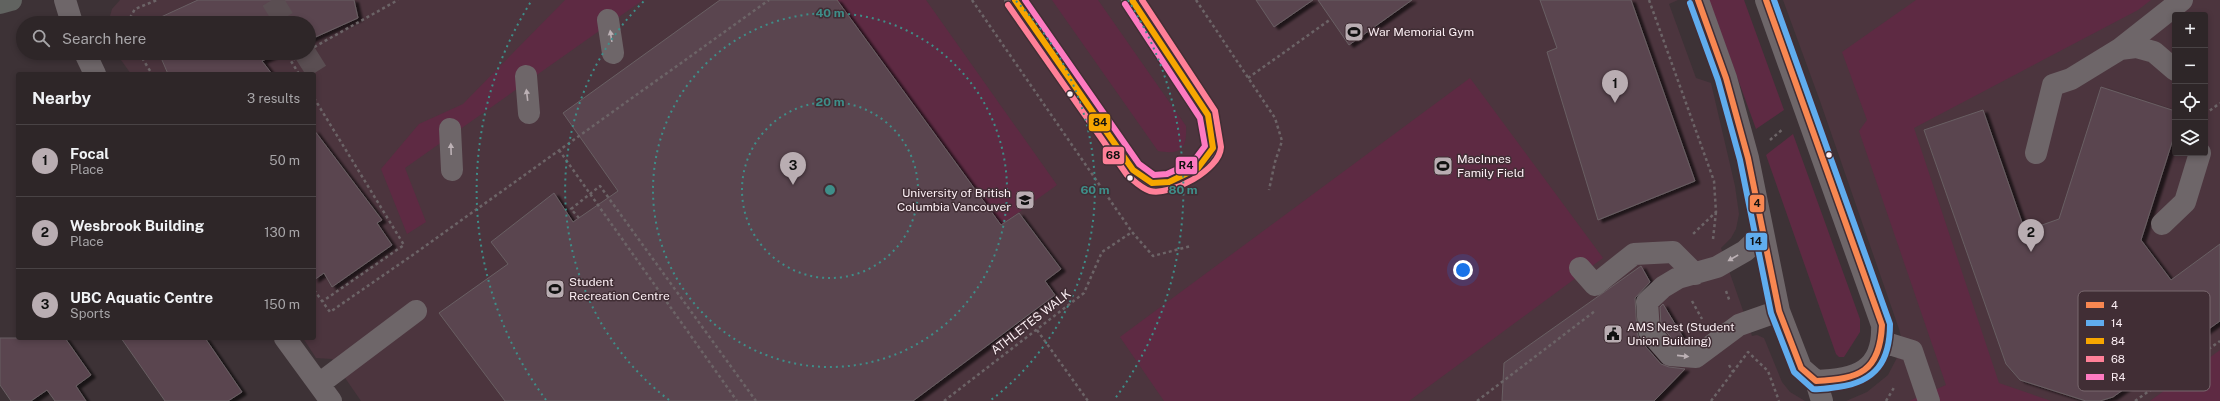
<!DOCTYPE html>
<html lang="en">
<head>
<meta charset="utf-8">
<style>
	body { margin:0; font-family:"Public Sans",sans-serif; background:#362e30; color:#f1f3f6 }
	.controls { position:absolute; right:12px; top:12px; display:grid; overflow:hidden; border-radius:4px; box-shadow:0 2px 6px #0003 }
	.controls button { width:36px; height:36px; display:grid; place-items:center; padding:0; border:0; border-bottom:1px solid #494345; background:#2e2628; color:#f1f3f6; font:20px sans-serif }
	.you { position:absolute; left:1463px; top:270px; width:14px; height:14px; margin:-10px; border:3px solid #fff; border-radius:50%; background:#1a73e8; box-shadow:0 0 0 6px #1a73e833 }
	.badge { display:grid; place-items:center; width:26px; height:26px; border-radius:50%; background:#b9adb2; color:#111; font-size:13px; font-weight:700 }
	.pin { position:absolute; translate:-50% -33px; filter:drop-shadow(0 1px 2px #0008) }
	.pin::after { content:''; position:absolute; top:21px; width:14px; height:12px; background:inherit; clip-path:polygon(0 0,100% 0,50% 100%) }
	.list { margin:0; padding:0; list-style:none }
	h2 { display:flex; justify-content:space-between; align-items:center; height:52px; margin:0; padding:0 16px; font-size:17px }
	h2 small { font-size:13px; font-weight:400; color:#a7a5a8 }
	.list li { display:grid; grid-template-columns:26px 1fr auto; gap:12px; align-items:center; box-sizing:border-box; height:72px; padding:0 16px; border-top:1px solid #494345 }
	.list b { display:block; font-size:15px; white-space:nowrap }
	.list p { margin:0; font-size:13px; white-space:nowrap; color:#a7a5a8 }
	.list em { font-size:13px; font-style:normal; color:#a7a5a8 }
	.icon { flex:none; width:22px; height:22px; fill:none; stroke:currentColor; stroke-width:2; stroke-linecap:round; stroke-linejoin:round }
	.map { position:relative; flex:none; width:2220px; height:401px; overflow:hidden }
	.search { position:absolute; background:#2e2628; box-shadow:0 2px 6px #0003; left:16px; top:16px; width:300px; height:44px; display:flex; align-items:center; gap:10px; box-sizing:border-box; padding:0 14px; border-radius:22px; color:#a7a5a8; font-size:15px }
	.panel { position:absolute; background:#2e2628; box-shadow:0 2px 6px #0003; left:16px; top:72px; width:300px; height:268px; border-radius:4px }
	.map>svg:first-child { display:block }
	.built { fill:#4c353e; fill-rule:evenodd }
	.green { fill:#5e2a43 }
	.building { fill:#5a454f; stroke:#695f63; filter:url(#shadow) }
	.lines { fill:none; stroke-linecap:round; stroke-linejoin:round }
	.minor-tunnel { stroke:#5a4e52; stroke-width:22; stroke-dasharray:22 11; stroke-linecap:butt }
	.path { stroke:#6c6467; stroke-width:2.5; stroke-dasharray:3 3; stroke-linecap:butt }
	.minor { stroke:#6e6669; stroke-width:22 }
	.major { stroke:#616360; stroke-width:22 }
	.bus-1-casing { stroke:#412e35; stroke-width:9 }
	.bus-2-casing { stroke:#412e35; stroke-width:9 }
	.bus-3-casing { stroke:#412e35; stroke-width:9 }
	.bus-4-casing { stroke:#412e35; stroke-width:9 }
	.bus-5-casing { stroke:#412e35; stroke-width:9 }
	.bus-1 { stroke:#f88751; stroke-width:6 }
	.bus-2 { stroke:#60acee; stroke-width:6 }
	.bus-3 { stroke:#f7a600; stroke-width:6 }
	.bus-4 { stroke:#ff8098; stroke-width:6 }
	.bus-5 { stroke:#fe7ac1; stroke-width:6 }
	.oneway { fill:#bcb1b5 }
	.ring { fill:none; stroke:#3e8e89; stroke-width:2; stroke-dasharray:2 4 }
	.bus-dot { fill:#fceff4; stroke:#412e35; stroke-width:1.5 }
	.labels { text-anchor:middle; dominant-baseline:central; stroke-width:3; stroke-linejoin:round; paint-order:stroke }
	.poi-label { font-size:12px; fill:#fceff4; stroke:#412e35; text-anchor:start }
	.street-label { font-size:12px; fill:#fceff4; stroke:#412e35 }
	.key { fill:#412e35; stroke:#79686e; stroke-width:1 }
	.key-label { font-size:11px; fill:#fceff4 }
	.centre { fill:#3e8e89; stroke:#412e35; stroke-width:2 }
	.ring-label { font-size:12px; text-anchor:middle; font-weight:bold; fill:#3e8e89; stroke:#412e35; stroke-width:3; stroke-linejoin:round; paint-order:stroke }
	.line-badge { stroke:#412e35; stroke-width:1.5 }
	.pale-badge-label { font-size:11px; text-anchor:middle; font-weight:bold; fill:#111 }
</style>
</head>
<body>
<div class="map">
<svg width="2220" height="401" viewBox="0 0 2220 401">
	<defs>
		<filter id="shadow"><feDropShadow dx="4.5" dy="2.5" stdDeviation="1" flood-color="#0009"/></filter>
	</defs>
	<rect width="100%" height="100%" fill="#3d3236"/>
	<!-- built -->
	<path class="built" d="M120,0H1678L1669,4L1696,78L1711,83L1735,186L1739,214L1736,229L1731,238L1721,248L1752,336L1757,335L1764,338L1782,382L1790,392L1805,401H361L332,359L316,358L303,338H314V74H131L116,53H309V23H108L112,9Z
		M1783,0H2220V401H1846L1867,392L1888,375L1902,348V341L1899,329L1820,101ZM2175,15H2205V153H2175Z"/>
	<!-- green -->
	<path class="green" d="M565,0H643L405,168L426,222L407,234L381,169L419,124L463,104Z
		M837,0H926L1057,185L1001,225Z
		M1052,0H1098L1186,126C1187,149 1181,155 1158,151Z
		M1709,0H1744L1784,110L1756,129Z
		M1916,0H2151L2138,10L1914,128L1999,383L2051,401H1909L1946,385L1859,131L1867,120L1842,52Z
		M1470,78L1603,258L1409,401H1164L1120,337Z
		M1793,134L1860,319V332L1844,357H1839L1836,354L1766,155Z
		M2220,350V401H2150Z"/>
	<!-- building -->
	<path class="building" d="M198,0H354L358,18L309,40V23H148Z
		M720,0H837L1001,225L1019,213L1061,269L1045,281L1055,295L913,401H505L439,313L508,264L491,242L554,193L573,222L618,191L563,113Z
		M1256,0H1313L1274,27Z
		M1318,0H1412L1349,45Z
		M1540,0H1631L1695,181L1598,220L1547,52L1557,48Z
		M159,53H279L262,61L272,74H168Z
		M2101,87L2175,111V133L2141,240L2171,280L2220,244V321L2113,397L2100,401H2086L2020,380L2006,364L1924,130L1983,110L2025,231L2059,219Z
		M314,130L382,220L377,223L392,245L332,287L324,273L314,280Z
		M1641,266L1650,282L1635,298L1637,332L1639,339L1661,364L1669,367L1685,369L1654,401H1502L1504,363Z
		M1663,304L1687,344H1688L1676,343L1661,326L1660,307Z
		M0,338H65L91,375L76,386L86,401H55L47,390L31,401H11L0,385Z
		M121,338H205L242,392L228,401H165Z"/>
	<g class="lines">
		<!-- minor-tunnel -->
		<path class="minor-tunnel" d="M272,0L286,23
			M305,53L319,75"/>
		<!-- path -->
		<path class="path" d="M972,0L1132,232L1153,256L1191,246
			M1196,0L1275,118L1282,141L1275,162L1269,190
			M1649,0L1714,181L1716,212L1693,234
			M127,23L135,9L157,0
			M309,50L398,0
			M139,53L152,74
			M299,74L291,61L304,53
			M1248,78L1331,19
			M314,98L404,245L323,301
			M2205,114L2220,103
			M1770,140L1783,129
			M559,150L737,401
			M579,218L571,209L600,186L756,401
			M1713,239L1716,212
			M314,290L330,312L417,252L769,0
			M1726,291L1730,302
			M1692,301L1702,319
			M1037,330L1088,401
			M1729,365L1733,372
			M944,401L1084,293L1102,252L1132,232
			M1477,401L1595,311
			M1711,401L1748,352L1768,371L1779,401
			M1886,401L1895,386
			M2135,401L2220,341"/>
		<!-- minor -->
		<path class="minor" d="M65,0L72,23
			M1015,0L1133,170L1152,183L1169,182L1198,168L1213,148L1208,115L1132,0
			M1698,0L1726,78L1748,158L1779,311L1801,368L1816,381C1856,380 1884,371 1882,325L1766,0
			M608,20L613,53
			M2120,49L2182,0
			M85,53L95,74
			M526,76L529,113
			M450,129L452,170
			M2036,153L2053,85L2071,79L2120,49L2136,47L2154,52L2175,70
			M2162,224L2185,202L2200,153
			M1763,234L1745,251L1717,267L1678,278L1663,287L1647,302L1649,331L1670,355L1696,357L1739,325L1779,311
			M1580,268L1595,285L1634,254L1673,252L1695,274
			M285,338L331,401
			M1883,342L1912,351L1929,401
			M1816,381L1822,401
			M319,384L416,311"/>
		<!-- major -->
		<path class="major" d="M0,3L11,0"/>
		<defs>
			<path id="bus-1" d="M1698,0L1726,78L1748,158L1779,311L1801,368L1816,381C1859,379 1880,372 1882,325L1766,0"/>
			<path id="bus-2" d="M1690,3L1718,80L1740,160L1771,313L1794,372L1813,389C1821,390 1830,388 1838,387C1876,382 1890,361 1890,324L1774,0"/>
			<path id="bus-3" d="M1015,0L1133,170L1152,183L1169,182L1198,168L1213,148L1208,115L1132,0"/>
			<path id="bus-4" d="M1008,5L1127,175C1133,180 1142,189 1150,191C1171,196 1220,170 1221,147L1215,111L1142,0"/>
			<path id="bus-5" d="M1025,0L1139,164L1154,175L1167,174L1193,162L1205,146L1200,118L1125,4"/>
		</defs>
		<!-- bus-1 casing -->
		<use href="#bus-1" class="bus-1-casing"/>
		<!-- bus-2 casing -->
		<use href="#bus-2" class="bus-2-casing"/>
		<!-- bus-3 casing -->
		<use href="#bus-3" class="bus-3-casing"/>
		<!-- bus-4 casing -->
		<use href="#bus-4" class="bus-4-casing"/>
		<!-- bus-5 casing -->
		<use href="#bus-5" class="bus-5-casing"/>
		<!-- bus-1 -->
		<use href="#bus-1" class="bus-1"/>
		<!-- bus-2 -->
		<use href="#bus-2" class="bus-2"/>
		<!-- bus-3 -->
		<use href="#bus-3" class="bus-3"/>
		<!-- bus-4 -->
		<use href="#bus-4" class="bus-4"/>
		<!-- bus-5 -->
		<use href="#bus-5" class="bus-5"/>
	</g>
	<!-- one-way arrows -->
	<defs><path id="oneway-solid" d="M-6-.8H1V-3.2L6.5 0L1 3.2V.8H-6Z"/></defs>
	<g class="oneway">
		<use href="#oneway-solid" transform="translate(611 36) rotate(-99)"/>
		<use href="#oneway-solid" transform="translate(527 95) rotate(-97)"/>
		<use href="#oneway-solid" transform="translate(451 149) rotate(-92)"/>
		<use href="#oneway-solid" transform="translate(1733 258) rotate(150)"/>
		<use href="#oneway-solid" transform="translate(1683 356) rotate(6)"/>
	</g>
	<!-- distance rings -->
	<g class="ring">
		<circle cx="830" cy="190" r="88"/>
		<circle cx="830" cy="190" r="177"/>
		<path d="M669 400A265 265 0 0 1 644 1M1016 1A265 265 0 0 1 991 400"/>
		<path d="M546 400A353 353 0 0 1 532 0M1128 0A353 353 0 0 1 1114 400"/>
	</g>
	<!-- icons -->
	<defs>
		<symbol id="stadium-square" viewBox="-11 -11 22 22"><rect x="-9" y="-9" width="18" height="18" rx="4" fill="#b9adb2" stroke="#412e35"/><path d="M0-5a6.5 5 0 1 0 0 10a6.5 5 0 1 0 0-10ZM-3.5-1.8h7v3.6h-7Z" fill="#111"/></symbol>
		<symbol id="university-square" viewBox="-11 -11 22 22"><rect x="-9" y="-9" width="18" height="18" rx="4" fill="#b9adb2" stroke="#412e35"/><path d="M0-5L7-2L0 1L-7-2ZM-4 1L0 2.5L4 1V4Q0 6-4 4Z" fill="#111"/></symbol>
		<symbol id="civic-square" viewBox="-11 -11 22 22"><rect x="-9" y="-9" width="18" height="18" rx="4" fill="#b9adb2" stroke="#412e35"/><path d="M-.6-6.5H3V-4.5H.6V-3L4-1V1h2V6H-6V1h2V-1L-.6-3ZM-1.2 2.5V6h2.4V2.5Z" fill="#111"/></symbol>
	</defs>
	<g fill-rule="evenodd">
		<use href="#stadium-square" x="1343" y="21" width="22" height="22"/>
		<use href="#stadium-square" x="1432" y="155" width="22" height="22"/>
		<use href="#university-square" x="1014" y="189" width="22" height="22"/>
		<use href="#stadium-square" x="544" y="278" width="22" height="22"/>
		<use href="#civic-square" x="1602" y="323" width="22" height="22"/>
	</g>
	<!-- markers -->
	<g class="bus-dot">
		<circle cx="1070" cy="94" r="3.5"/>
		<circle cx="1829" cy="155" r="3.5"/>
		<circle cx="1130" cy="178" r="3.5"/>
	</g>
	<g class="labels">
		<!-- poi labels -->
		<g class="poi-label">
			<text x="1368" y="32">War Memorial Gym</text>
			<text x="1457" y="159">MacInnes<tspan x="1457" dy="14">Family Field</tspan></text>
			<text x="1011" y="193" text-anchor="end">University of British<tspan x="1011" dy="14">Columbia Vancouver</tspan></text>
			<text x="569" y="282">Student<tspan x="569" dy="14">Recreation Centre</tspan></text>
			<text x="1627" y="327">AMS Nest (Student<tspan x="1627" dy="14">Union Building)</tspan></text>
		</g>
		<!-- street labels -->
		<g class="street-label">
			<text transform="translate(1031 322) rotate(-38)">ATHLETES WALK</text>
		</g>
	</g>
	<!-- legend -->
	<rect x="2078" y="291" width="132" height="100" rx="6" class="key"/>
	<rect x="2086" y="302" width="18" height="6" fill="#f88751"/>
	<rect x="2086" y="320" width="18" height="6" fill="#60acee"/>
	<rect x="2086" y="338" width="18" height="6" fill="#f7a600"/>
	<rect x="2086" y="356" width="18" height="6" fill="#ff8098"/>
	<rect x="2086" y="374" width="18" height="6" fill="#fe7ac1"/>
	<g class="key-label">
		<text x="2111" y="309">4</text>
		<text x="2111" y="327">14</text>
		<text x="2111" y="345">84</text>
		<text x="2111" y="363">68</text>
		<text x="2111" y="381">R4</text>
	</g>
	<circle cx="830" cy="190" r="6" class="centre"/>
	<g class="ring-label">
		<text x="830" y="17">40 m</text>
		<text x="830" y="106">20 m</text>
		<text x="1095" y="194">60 m</text>
		<text x="1183" y="194">80 m</text>
	</g>
	<g class="line-badge">
		<rect x="1088" y="113" width="23" height="19" rx="4" fill="#f7a600"/>
		<rect x="1102" y="146" width="23" height="19" rx="4" fill="#ff8098"/>
		<rect x="1175" y="156" width="23" height="19" rx="4" fill="#fe7ac1"/>
		<rect x="1749" y="194" width="16" height="19" rx="4" fill="#f88751"/>
		<rect x="1745" y="232" width="23" height="19" rx="4" fill="#60acee"/>
	</g>
	<g class="pale-badge-label">
		<text x="1100" y="126">84</text>
		<text x="1113" y="159">68</text>
		<text x="1186" y="169">R4</text>
		<text x="1757" y="207">4</text>
		<text x="1756" y="245">14</text>
	</g>
</svg>
<div class="controls">
<button>+</button>
<button>−</button>
<button><svg class="icon" aria-label="locate" viewBox="0 0 24 24"><circle cx="12" cy="12" r="6"/><path d="M12 2v4M12 18v4M2 12h4M18 12h4"/></svg></button>
<button><svg class="icon" aria-label="layers" viewBox="0 0 24 24"><path d="M12 4l9 5-9 5-9-5zM3 14l9 5 9-5"/></svg></button>
</div>
<div class="you"></div>
<div class="pin badge" style="left:1615px;top:103px">1</div>
<div class="pin badge" style="left:2031px;top:252px">2</div>
<div class="pin badge" style="left:793px;top:185px">3</div>
<div class="search"><svg class="icon" aria-label="search" viewBox="0 0 24 24"><circle cx="10" cy="10" r="6"/><path d="M15 15l6 6"/></svg>Search here</div>
<section class="panel">
<h2>Nearby<small>3 results</small></h2>
<ul class="list">
<li><span class="badge">1</span><div><b>Focal</b><p>Place</p></div><em>50 m</em></li>
<li><span class="badge">2</span><div><b>Wesbrook Building</b><p>Place</p></div><em>130 m</em></li>
<li><span class="badge">3</span><div><b>UBC Aquatic Centre</b><p>Sports</p></div><em>150 m</em></li>
</ul>
</section>
</div>
</body>
</html>
